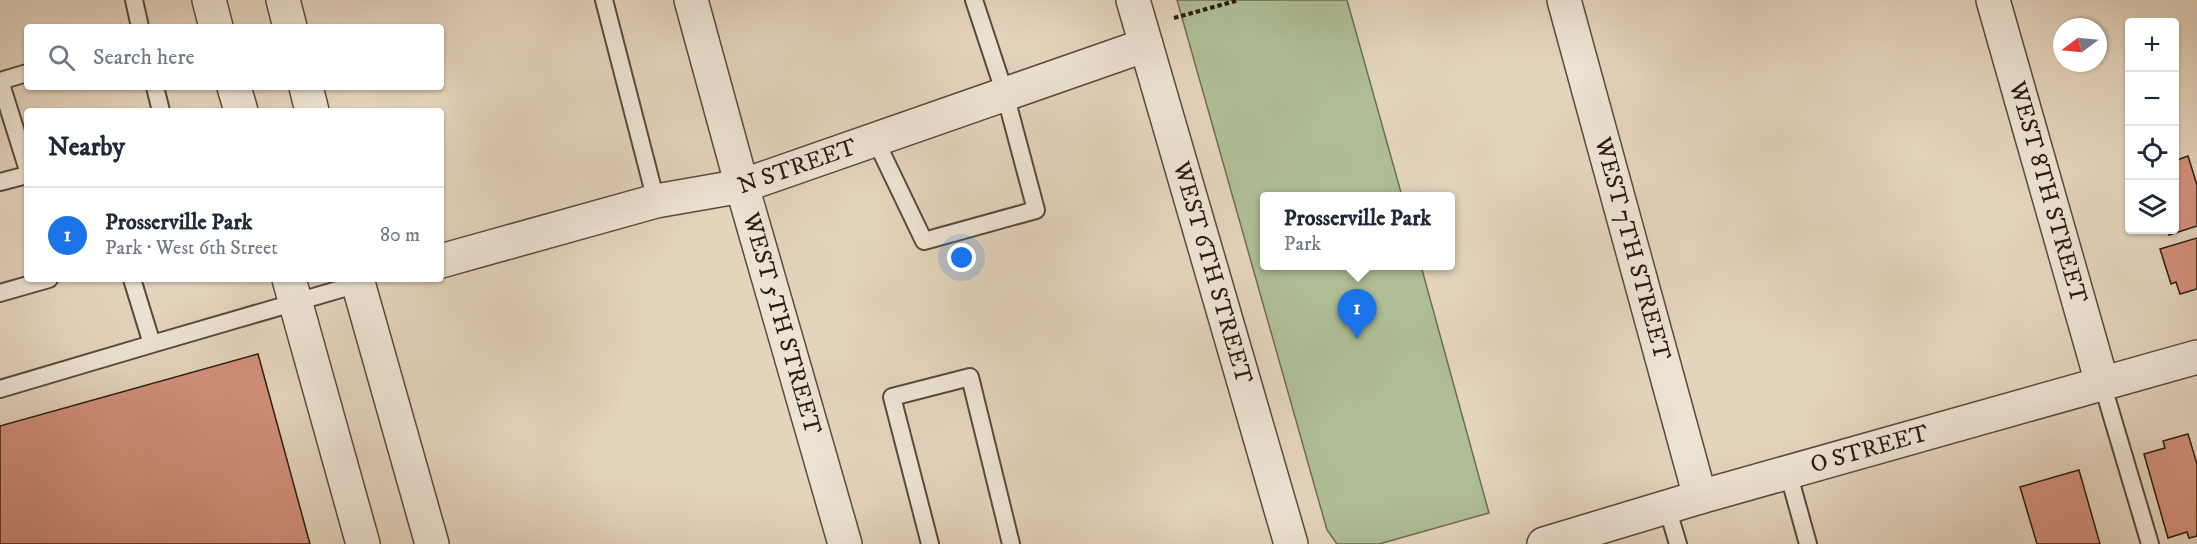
<!DOCTYPE html>
<html lang="en">
<head>
<meta charset="utf-8">
<style>
	body { margin:0; font-family:"IM FELL DW Pica",serif; background:#f6f6f7; color:#1f2937 }
	.controls { position:absolute; right:18px; top:18px; display:grid; overflow:hidden; border-radius:6px; box-shadow:0 2px 4px #0004 }
	.controls button { width:54px; height:54px; display:grid; place-items:center; padding:0; border:0; border-bottom:2px solid #e0e1e3; background:#fff; color:#1f2937; font:30px sans-serif }
	.compass { position:absolute; left:2053px; top:18px; width:54px; height:54px; border-radius:50%; background:#fff; box-shadow:0 2px 4px #0004; rotate:254deg }
	.you { position:absolute; left:962px; top:258px; width:21px; height:21px; margin:-15px; border:4px solid #fff; border-radius:50%; background:#1a73e8; box-shadow:0 0 0 9px #1a73e833 }
	.badge { display:grid; place-items:center; width:39px; height:39px; border-radius:50%; background:#1a73e8; color:#fff; font-size:20px; font-weight:700 }
	.pin { position:absolute; translate:-50% -50px; filter:drop-shadow(0 2px 3px #0008) }
	.pin::after { content:''; position:absolute; top:32px; width:21px; height:18px; background:inherit; clip-path:polygon(0 0,100% 0,50% 100%) }
	.popup { position:absolute; left:1260px; top:192px; width:195px; height:78px; box-sizing:border-box; display:grid; place-content:center; border-radius:6px; background:#fff; filter:drop-shadow(0 2px 4px #0005); font-size:20px; white-space:nowrap; color:#747a83 }
	.popup b { font-size:22px; color:#1f2937 }
	.popup::after { content:''; position:absolute; left:50%; top:100%; margin-left:-12px; border:12px solid transparent; border-top-color:#fff }
	.list { margin:0; padding:0; list-style:none }
	h2 { display:flex; justify-content:space-between; align-items:center; height:78px; margin:0; padding:0 24px; font-size:26px }
	h2 small { font-size:20px; font-weight:400; color:#747a83 }
	.list li { display:grid; grid-template-columns:39px 1fr auto; gap:18px; align-items:center; box-sizing:border-box; height:96px; padding:0 24px; border-top:2px solid #e0e1e3 }
	.list b { display:block; font-size:22px; white-space:nowrap }
	.list p { margin:0; font-size:20px; white-space:nowrap; color:#747a83 }
	.list em { font-size:20px; font-style:normal; color:#747a83 }
	.icon { flex:none; width:33px; height:33px; fill:none; stroke:currentColor; stroke-width:2; stroke-linecap:round; stroke-linejoin:round }
	.map { position:relative; flex:none; width:2197px; height:544px; overflow:hidden }
	.search { position:absolute; background:#fff; box-shadow:0 2px 4px #0004; left:24px; top:24px; width:420px; height:66px; display:flex; align-items:center; gap:15px; box-sizing:border-box; padding:0 21px; border-radius:6px; color:#747a83; font-size:22px }
	.panel { position:absolute; background:#fff; box-shadow:0 2px 4px #0004; left:24px; top:108px; width:420px; height:174px; border-radius:6px }
	.map>svg:first-child { display:block }
	.green { fill:#afbe95; stroke:#6e6d54; stroke-width:1.5 }
	.building { fill:#d3907b; stroke:#2c1c12; stroke-width:1.5 }
	.lines { fill:none; stroke-linecap:round; stroke-linejoin:round }
	.service-casing { stroke:#5a4a3c; stroke-width:20 }
	.minor-casing { stroke:#5a4a3c; stroke-width:36 }
	.tertiary-casing { stroke:#5a4a3c; stroke-width:36 }
	.path { stroke:#2c1c12; stroke-width:4; stroke-dasharray:4.5 3; stroke-linecap:butt }
	.service { stroke:#ede3d3; stroke-width:16 }
	.minor { stroke:#ede3d3; stroke-width:33 }
	.tertiary { stroke:#ede3d3; stroke-width:33 }
	.labels { text-anchor:middle; dominant-baseline:central; stroke-width:6; stroke-linejoin:round; paint-order:stroke }
	.street-label { font-size:24px; fill:#2c1c12; stroke:#ede3d3 }
</style>
</head>
<body>
<div class="map">
<svg width="2197" height="544" viewBox="0 0 2197 544">
	<rect width="100%" height="100%" fill="#e4d4bc"/>
	<filter id="stains"><feTurbulence type="fractalNoise" baseFrequency=".00333" numOctaves="4"/><feColorMatrix values="0 0 0 0 .2 0 0 0 0 .09 0 0 0 0 .02 0 0 0 .5 -.17"/></filter>
	<radialGradient id="worn" r=".72"><stop offset=".6" stop-color="#630" stop-opacity="0"/><stop offset="1" stop-color="#630" stop-opacity=".3"/></radialGradient>
	<!-- green -->
	<path class="green" d="M1177,0H1347L1402,196H1264V266H1421L1489,513L1379,544H1337L1327,530Z"/>
	<!-- building -->
	<path class="building" d="M2188,156L2197,185V226L2169,235L2168,230H2174V161Z
		M2197,238V289L2180,294L2176,282L2171,284L2160,249Z
		M258,354L310,544H0V426Z
		M2188,434L2197,464V536L2189,538L2187,532L2168,538L2144,454L2165,448L2163,441Z
		M2079,470L2100,544H2037L2020,487Z"/>
	<g class="lines">
		<defs>
			<path id="service" d="M134,0L140,27
				M604,0L656,201
				M0,81L27,167
				M0,81L27,73
				M155,87L161,111
				M875,139L924,241L1036,210L1005,94L974,0
				M0,182L27,175
				M132,279L152,344L358,284
				M0,293L49,279
				M2102,383L2150,544
				M0,389L152,344
				M1788,472L1808,544
				M1667,507L1678,544
				M930,544L892,397L970,377L1011,544"/>
			<g id="minor">
				<path id="s1" d="M691,0L742,186L845,544"/>
				<path id="s2" d="M1133,0L1291,544"/>
				<path id="s3" d="M1564,0L1700,497"/>
				<path id="s4" d="M1993,0L2102,383"/>
				<path id="s5" d="M441,261L656,201L742,186L1146,45"/>
				<path id="s6" d="M1544,544L1700,497L2197,357"/>
			</g>
			<path id="tertiary" d="M209,0L216,27
				M283,0L290,27
				M234,87L241,111
				M306,87L312,111
				M289,279L363,544
				M357,279L432,544"/>
		</defs>
		<!-- service casing -->
		<use href="#service" class="service-casing"/>
		<!-- minor casing -->
		<use href="#minor" class="minor-casing"/>
		<!-- tertiary casing -->
		<use href="#tertiary" class="tertiary-casing"/>
		<!-- path -->
		<path class="path" d="M1174,18L1239,0"/>
		<!-- service -->
		<use href="#service" class="service"/>
		<!-- minor -->
		<use href="#minor" class="minor"/>
		<!-- tertiary -->
		<use href="#tertiary" class="tertiary"/>
	</g>
	<g class="labels">
		<!-- street labels -->
		<g class="street-label">
			<text stroke="none"><textPath href="#s5" startOffset="369">N STREET</textPath></text>
			<text stroke="none"><textPath href="#s4" startOffset="200">WEST 8TH STREET</textPath></text>
			<text stroke="none"><textPath href="#s3" startOffset="258">WEST 7TH STREET</textPath></text>
			<text stroke="none"><textPath href="#s2" startOffset="284">WEST 6TH STREET</textPath></text>
			<text stroke="none"><textPath href="#s1" startOffset="336">WEST 5TH STREET</textPath></text>
			<text stroke="none"><textPath href="#s6" startOffset="339">O STREET</textPath></text>
		</g>
	</g>
	<rect width="100%" height="100%" filter="url(#stains)"/>
	<rect width="100%" height="100%" fill="url(#worn)"/>
</svg>
<div class="controls">
<button>+</button>
<button>−</button>
<button><svg class="icon" aria-label="locate" viewBox="0 0 24 24"><circle cx="12" cy="12" r="6"/><path d="M12 2v4M12 18v4M2 12h4M18 12h4"/></svg></button>
<button><svg class="icon" aria-label="layers" viewBox="0 0 24 24"><path d="M12 4l9 5-9 5-9-5zM3 14l9 5 9-5"/></svg></button>
</div>
<svg class="compass" viewBox="-18 -18 36 36"><path d="M0-13l5 13h-10z" fill="#e53935"/><path d="M0 13l5-13h-10z" fill="#747a83"/></svg>
<div class="you"></div>
<div class="pin badge" style="left:1357px;top:339px">1</div>
<div class="popup"><b>Prosserville Park</b>Park</div>
<div class="search"><svg class="icon" aria-label="search" viewBox="0 0 24 24"><circle cx="10" cy="10" r="6"/><path d="M15 15l6 6"/></svg>Search here</div>
<section class="panel">
<h2>Nearby<small></small></h2>
<ul class="list">
<li><span class="badge">1</span><div><b>Prosserville Park</b><p>Park · West 6th Street</p></div><em>80 m</em></li>
</ul>
</section>
</div>
</body>
</html>
